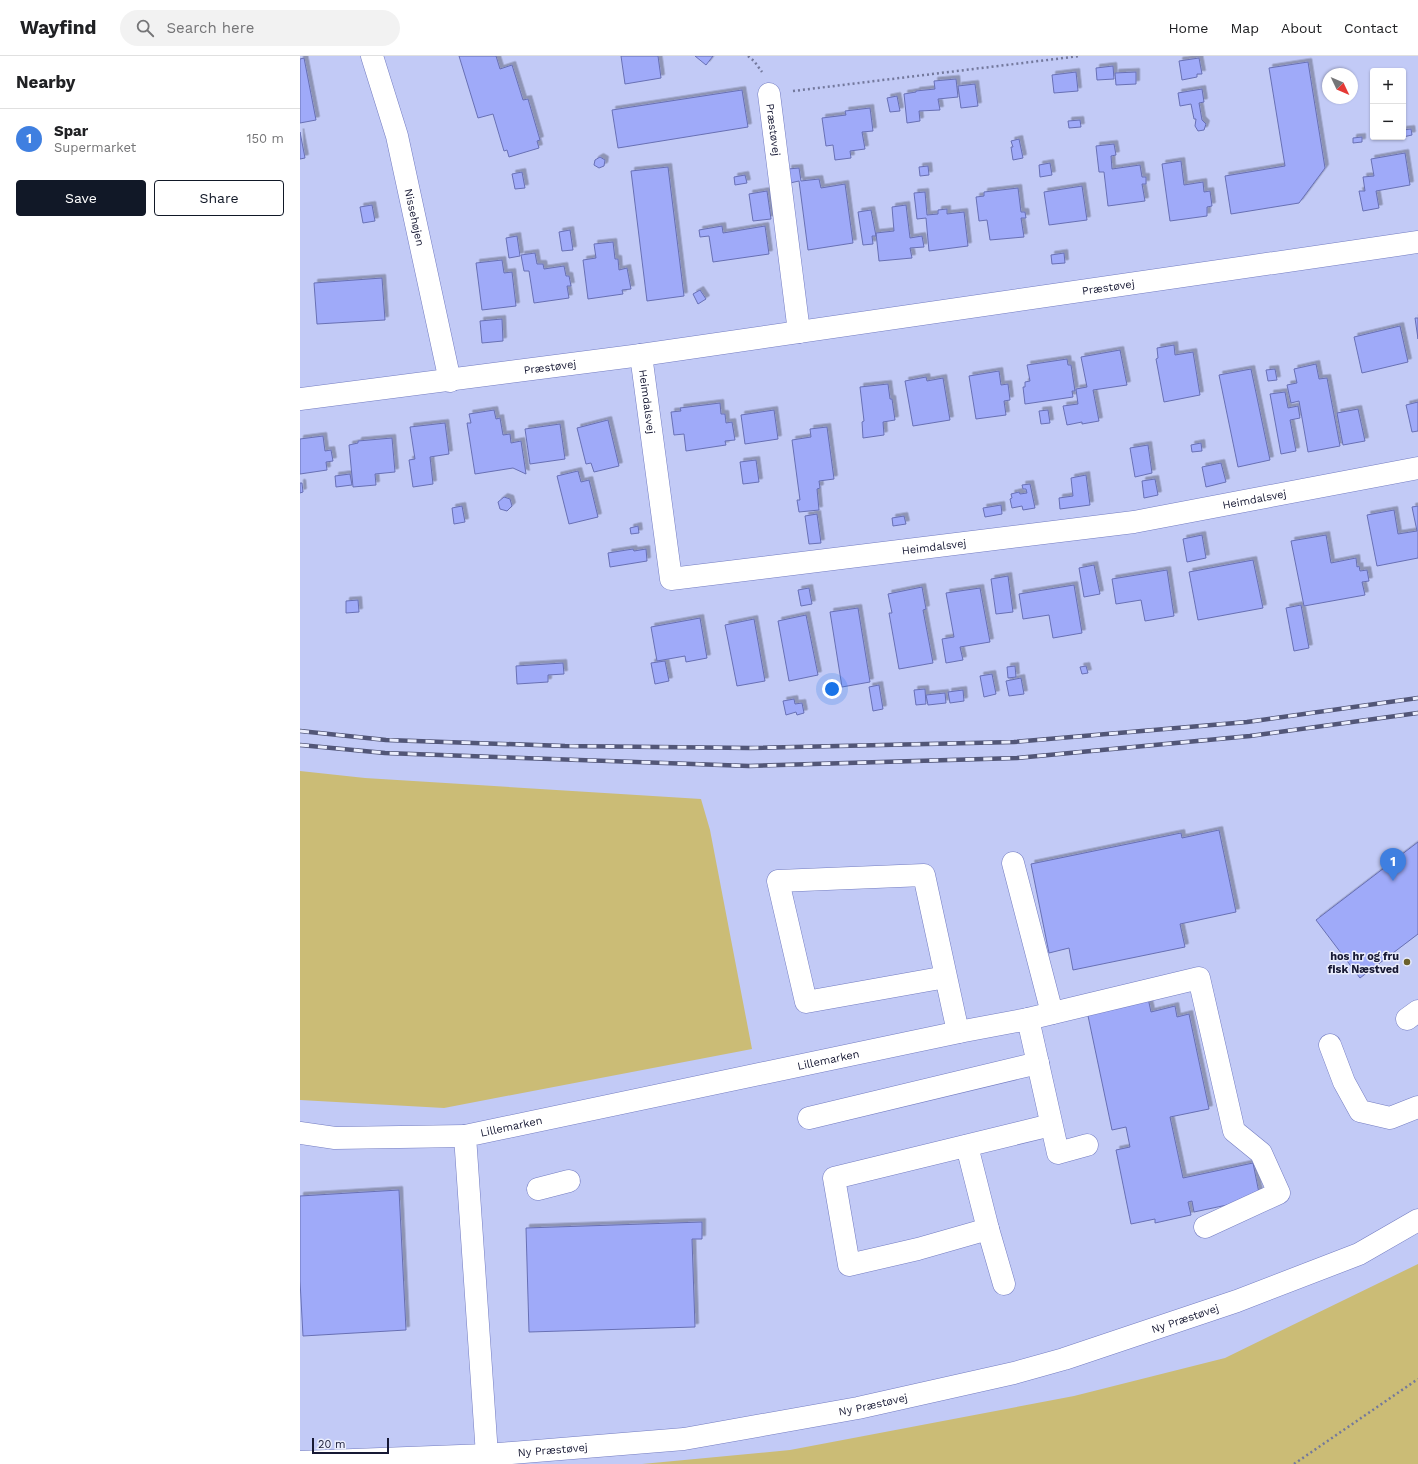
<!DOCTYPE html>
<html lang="en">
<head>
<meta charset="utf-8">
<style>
	body { margin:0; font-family:"Work Sans",sans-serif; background:#f2f2f2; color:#202124 }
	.controls { position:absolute; right:12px; top:12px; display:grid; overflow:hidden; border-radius:4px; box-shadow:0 1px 3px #0004 }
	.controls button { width:36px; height:36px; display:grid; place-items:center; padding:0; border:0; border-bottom:1px solid #e0e0e0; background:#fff; color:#202124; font:20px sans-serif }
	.compass { position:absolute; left:1022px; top:12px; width:36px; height:36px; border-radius:50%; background:#fff; box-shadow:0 1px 3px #0004; rotate:134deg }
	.scale { position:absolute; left:12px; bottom:10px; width:77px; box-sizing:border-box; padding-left:4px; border:2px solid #171934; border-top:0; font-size:11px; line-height:14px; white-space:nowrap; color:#171934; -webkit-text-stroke:3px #eaedfc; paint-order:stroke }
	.you { position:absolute; left:532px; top:633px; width:14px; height:14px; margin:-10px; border:3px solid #fff; border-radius:50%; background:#1a73e8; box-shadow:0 0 0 6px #1a73e833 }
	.badge { display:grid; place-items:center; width:26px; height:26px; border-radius:50%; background:#111827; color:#fff; font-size:13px; font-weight:700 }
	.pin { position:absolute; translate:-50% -33px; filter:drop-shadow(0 1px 2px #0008) }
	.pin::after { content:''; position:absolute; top:21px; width:14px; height:12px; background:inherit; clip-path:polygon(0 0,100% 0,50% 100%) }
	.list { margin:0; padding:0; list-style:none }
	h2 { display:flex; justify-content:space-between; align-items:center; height:52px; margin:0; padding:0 16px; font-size:17px }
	h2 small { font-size:13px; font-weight:400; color:#757577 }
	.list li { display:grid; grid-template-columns:26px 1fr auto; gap:12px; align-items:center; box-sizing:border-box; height:60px; padding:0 16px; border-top:1px solid #e0e0e0 }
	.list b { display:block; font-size:15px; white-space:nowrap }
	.list p { margin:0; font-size:13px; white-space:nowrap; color:#757577 }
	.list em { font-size:13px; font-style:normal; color:#757577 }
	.actions { display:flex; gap:8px; padding:12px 16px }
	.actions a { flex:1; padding:9px 0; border:1px solid #111827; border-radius:4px; text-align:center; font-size:14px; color:#111827 }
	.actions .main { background:#111827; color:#fff }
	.icon { flex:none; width:22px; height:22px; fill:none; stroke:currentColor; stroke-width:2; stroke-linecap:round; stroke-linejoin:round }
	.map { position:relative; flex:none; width:1118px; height:1408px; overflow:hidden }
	header { display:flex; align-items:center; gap:24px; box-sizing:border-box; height:56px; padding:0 20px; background:#fff; border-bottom:1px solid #e0e0e0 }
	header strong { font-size:19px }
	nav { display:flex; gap:22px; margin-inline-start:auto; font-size:14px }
	.search { width:280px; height:36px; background:#f2f2f2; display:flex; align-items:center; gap:10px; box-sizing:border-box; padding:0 14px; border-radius:22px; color:#757577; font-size:15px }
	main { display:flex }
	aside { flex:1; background:#fff }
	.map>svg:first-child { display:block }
	.green { fill:#cbbc76 }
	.building { fill:#9faaf9; stroke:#6870b4; filter:url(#shadow) }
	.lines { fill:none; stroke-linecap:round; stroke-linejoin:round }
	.minor-casing { stroke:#737cc1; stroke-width:23 }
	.path { stroke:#73789c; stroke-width:2.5; stroke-dasharray:2 3; stroke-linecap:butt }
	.minor { stroke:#fff; stroke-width:22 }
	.rail-casing { stroke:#525677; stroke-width:4.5 }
	.rail { stroke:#eaedfc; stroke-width:3; stroke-dasharray:9; stroke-linecap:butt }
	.poi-dot { fill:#6b602c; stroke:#eaedfc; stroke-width:1.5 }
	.labels { text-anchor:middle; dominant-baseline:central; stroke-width:3; stroke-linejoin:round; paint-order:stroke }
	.street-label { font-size:11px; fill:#171934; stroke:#eaedfc }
	.poi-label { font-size:11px; font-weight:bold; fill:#171934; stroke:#eaedfc; text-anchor:end }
</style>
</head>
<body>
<header>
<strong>Wayfind</strong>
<div class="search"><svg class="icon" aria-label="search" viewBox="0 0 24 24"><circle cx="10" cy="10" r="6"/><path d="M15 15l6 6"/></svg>Search here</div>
<nav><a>Home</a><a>Map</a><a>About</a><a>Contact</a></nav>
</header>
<main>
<aside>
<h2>Nearby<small></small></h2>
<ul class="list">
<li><span class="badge" style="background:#3f7fe0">1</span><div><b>Spar</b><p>Supermarket</p></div><em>150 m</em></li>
</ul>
<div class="actions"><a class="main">Save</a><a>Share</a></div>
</aside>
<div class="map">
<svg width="1118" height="1408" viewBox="0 0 1118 1408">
	<defs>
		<filter id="shadow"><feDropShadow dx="3.5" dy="-3.5" stdDeviation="0" flood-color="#0004"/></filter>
	</defs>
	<rect width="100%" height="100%" fill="#c2caf6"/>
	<!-- green -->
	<path class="green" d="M0,715L65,722L401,743L410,774L452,993L144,1052L0,1044Z
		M1118,1208V1408H342L490,1394L774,1340L925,1302Z"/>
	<!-- building -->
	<path class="building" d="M159,0H196L200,13L212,9L223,44L228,43L240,84L237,85L239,92L209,101L207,94L204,95L193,58L178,62Z
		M321,0H358L361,22L325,28Z
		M395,0H413L406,9Z
		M4,2L16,64L0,67V3Z
		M899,2L902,18H897V21L882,24L879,5Z
		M1008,6L1025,112L999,147L931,158L925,120L985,110L969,12Z
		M813,10L814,23L797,24L796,12Z
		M776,16L778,35L754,37L752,19Z
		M836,16V28L816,29L815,17Z
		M656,23L658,41L638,43L640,54L619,55L620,65L607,67L604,38L616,36V35L635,33L634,25Z
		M675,28L678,50L661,52L658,30Z
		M902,33L904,46L899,47L902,64L906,68L904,74L898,75L895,70L896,63H894L891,48L880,50L878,37Z
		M442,34L448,71L318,92L312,54Z
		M597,40L600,55L590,56L587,42Z
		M570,52L573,75L562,76L565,93L550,95L551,102L535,104L533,89L526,90L522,62L546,59L545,55Z
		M780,64L781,71L769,72L768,65Z
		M1111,73L1112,79L1103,81V74Z
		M0,76L5,102L0,103Z
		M1062,81V86L1053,87V82Z
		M719,83L723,102L713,104L711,91H713L711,85Z
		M814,88L816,99L811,100L812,113L840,109L842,121H846V128H842L845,145L808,150L804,116H799L796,90Z
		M1105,97L1110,129L1076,135L1079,152L1063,155L1059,135H1065L1063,121L1074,120L1071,103Z
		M300,101L305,104L304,110L299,112L294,109L295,104Z
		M881,105L884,129L903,126L904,136L910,135L912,150L907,151V160L870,165L862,108Z
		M750,107L752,119L740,121L739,109Z
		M628,110L629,119L620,120L619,111Z
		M368,111L384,240L347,245L331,115Z
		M499,112L501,125L519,123L521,132L545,128L553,187L508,194L499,125L490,127L488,113Z
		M222,116L225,132L215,133L212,118Z
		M445,119L447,127L435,129L434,121Z
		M782,130L787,164L749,169L744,136Z
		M718,132L721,156H725L726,162H721L724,181L690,184L687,164L679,165L676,141L684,140V136Z
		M467,135L471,163L453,165L449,138Z
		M625,136L627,159L638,158V154L647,153V158L664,156L668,190L629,195L626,162L617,163L614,137Z
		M72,149L75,165L63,167L60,151Z
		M606,149L610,182L622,180L624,191L610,192L612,202L579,205L576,177L594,175L592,151Z
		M571,154L576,180H572L573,188L563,189L558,156Z
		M422,170L423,177L465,170L469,198L413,206L409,180L400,181L399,174Z
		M270,174L273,194L262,195L259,176Z
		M217,180L220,200L209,202L206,182Z
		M313,186L315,203H318L319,214L327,212L331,233L322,234L323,238L288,243L283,204L296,202L294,188Z
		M235,197L237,208H243L244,213L264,210L266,220H269L271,230H267L269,242L234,247L229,215H224L221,199Z
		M764,197L765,207L752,208L751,199Z
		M202,204L204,217L212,216L216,250L182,254L176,207Z
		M82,222L85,264L17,268L14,227Z
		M400,234L406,243L398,248L393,238Z
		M1115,262H1118V283Z
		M202,263L203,285L182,287L180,265Z
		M1100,270L1108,306L1062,317L1054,281Z
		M874,289L875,299L893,296L900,339L864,346L856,303L858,302L857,292Z
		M820,294L827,329L793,334L799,365L782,368V366L767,369L763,350L778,348L776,333L787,331L781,301Z
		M767,303L768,309H771L775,335H772L773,341L725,348L723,331H725V326L730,325L727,309Z
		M1016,308L1019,323L1027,322L1040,390L1008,396L999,345L991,347L987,329L997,327L994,313Z
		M951,313L970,404L938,411L919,319Z
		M975,313L977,324L968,325L966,314Z
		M699,315L701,329L708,328L710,344L704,345L706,359L676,363L669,320Z
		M626,321L627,325L643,322L650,364L613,370L605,325Z
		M588,328L590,343H592L595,364L583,366L584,379L563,382L562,366L564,365L560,331Z
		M985,336L988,352L998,350L1000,362L990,364L996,395L981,398L970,338Z
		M1118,346V375L1112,376L1106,349Z
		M420,347L421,358H425L426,367L432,366L435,384L425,385L426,389L386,395L384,378L374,379L371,356L381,355L380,352Z
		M1058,353L1065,385L1043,389L1037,357Z
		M194,354L196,363L200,362L203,379L210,378L211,387L221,385L226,418L213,412L175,418L167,367H171L169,358Z
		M474,354L478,383L445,388L441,359Z
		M748,354L750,367L741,368L739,355Z
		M308,364L319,410L294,416L291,407L286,408L277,372Z
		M145,367L149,398L130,401L133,428L113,431L109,404L115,403L110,371Z
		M260,368L265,403L230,408L225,373Z
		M527,371L534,423L519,425L520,432L517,433L519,454L499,456L497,444H500L492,384L511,381L510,373Z
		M23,380L25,395L31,394L33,405L26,406L27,414L0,418V383Z
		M92,382L95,416L75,418L76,429L53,431L49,389L58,387V385Z
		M901,387L902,395L892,396L891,389Z
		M848,389L852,417L835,421L830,392Z
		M456,404L459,426L443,428L440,406Z
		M921,407L926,426L906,431L902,411Z
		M278,415L281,426L289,424L298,461L269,468L257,420Z
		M50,418L52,429L36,431L35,420Z
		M786,419L790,449L760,453L759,442L773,440L771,422Z
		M855,423L858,439L844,442L842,425Z
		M0,427H2L3,436L0,437Z
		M730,428L735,452L723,454L722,450L712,452L710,443L712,442L711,438L719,436L720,438L727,437L726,433H723L722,429Z
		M204,441L210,443L212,450L207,455L200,453L198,446Z
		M701,449L702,458L685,461L683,452Z
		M162,450L165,466L154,468L152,452Z
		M1118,450V502L1077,510L1067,459L1094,454L1098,478L1117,475L1112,451Z
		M517,458L521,487L509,488L505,460Z
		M604,460L606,468L593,470L592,462Z
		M338,470L339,477L331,478L330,472Z
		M902,479L906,502L887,506L883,483Z
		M1026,479L1031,507L1056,502L1057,511L1059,510L1060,515L1067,514L1069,525L1062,526L1065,539L1004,550L991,485Z
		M333,493L334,495L346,493L347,505L310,511L308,497Z
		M953,504L963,552L898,564L889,516Z
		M794,509L800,538L784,541L779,512Z
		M867,514L874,560L845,565L841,544L816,548L812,523Z
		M708,520L713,556L696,558L691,523Z
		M774,529L782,577L753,582L749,559L723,563L719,538Z
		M622,531L626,553L623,554L633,607L599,613L589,557H592L588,538Z
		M509,532L512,548L501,550L498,534Z
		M680,532L690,586L660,591L663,604L646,607L642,583L654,581L646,537Z
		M58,544L59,556L46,557V545Z
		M1001,549L1009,592L994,595L986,552Z
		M558,552L570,626L542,631L530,556Z
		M506,559L518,619L489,625L478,565Z
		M400,562L407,602L386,606L385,600L357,605L351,571Z
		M454,563L465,625L437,630L425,569Z
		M365,605L369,625L355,628L351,607Z
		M263,607L264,618L248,619V626L217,628L216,610Z
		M715,610L716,621L708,622L707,611Z
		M786,610L788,617L782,618L780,611Z
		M692,618L696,638L684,641L680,620Z
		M721,622L724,638L709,640L706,625Z
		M579,629L583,653L573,655L569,631Z
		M625,633L626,648L616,649L614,634Z
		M663,634L664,645L650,647L648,636Z
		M645,637L646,647L628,649L626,639Z
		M494,643L495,648L502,647L504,657L497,659L496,656L486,659L483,645Z
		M919,774L936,856L880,868L885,891L773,914L769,892L749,897L731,808L881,777L882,782Z
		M1118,786V878L1060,922L1016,864Z
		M848,942L851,956L875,950L877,961L889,958L909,1053L870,1061L883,1122L953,1107L960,1142L894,1156L892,1145L888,1146L891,1159L855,1167V1163L831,1168L816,1094L830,1091L826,1071L812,1074L787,955Z
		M99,1134L106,1274L3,1280L0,1225V1140Z
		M402,1166V1183H392L395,1271L229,1276L226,1172Z"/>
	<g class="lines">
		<defs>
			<g id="minor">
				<path id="s1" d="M72,0L97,80L150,325"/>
				<path id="s2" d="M469,38L499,276"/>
				<path id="s3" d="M341,299L371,523L834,466L1118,412"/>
				<path id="s4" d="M0,343L341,299L1118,186"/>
				<path d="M713,807L752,957"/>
				<path d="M646,921L506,946L478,825L624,819L658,976"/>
				<path d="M728,963L899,922L934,1075L961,1097L979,1137L905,1171"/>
				<path d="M1107,963L1118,955"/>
				<path d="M1030,989L1044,1026L1060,1055L1090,1062L1118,1051"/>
				<path d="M509,1062L738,1007"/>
				<path d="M0,1077L35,1082L165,1080"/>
				<path d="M667,1090L688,1173L704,1228"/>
				<path d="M238,1133L269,1125"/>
				<path d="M688,1173L618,1193L549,1209L534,1122L751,1069"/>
				<path id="s5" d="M187,1399L165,1080L664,975L728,963L758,1097L787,1089"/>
				<path id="s6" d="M0,1406L187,1399L384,1383L558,1352L714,1317L764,1303L937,1245L1059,1198L1118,1164"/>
			</g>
		</defs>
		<!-- minor casing -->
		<use href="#minor" class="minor-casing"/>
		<!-- path -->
		<path class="path" d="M448,0L454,5L462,16
			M493,35L780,0
			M994,1408L1118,1323"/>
		<!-- minor -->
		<use href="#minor" class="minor"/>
		<defs>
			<path id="rail" d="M0,675L86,684L265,690L450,692L714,686L947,666L1118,642
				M0,689L85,697L449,710L717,702L950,680L1118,657"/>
		</defs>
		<!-- rail casing -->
		<use href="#rail" class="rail-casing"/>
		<!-- rail -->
		<use href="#rail" class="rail"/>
	</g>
	<!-- markers -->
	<circle class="poi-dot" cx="1107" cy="906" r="4"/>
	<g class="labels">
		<!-- street labels -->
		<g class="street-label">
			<text stroke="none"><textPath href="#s2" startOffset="36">Præstøvej</textPath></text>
			<text stroke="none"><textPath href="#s1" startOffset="167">Nissehøjen</textPath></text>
			<text stroke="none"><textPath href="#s4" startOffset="816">Præstøvej</textPath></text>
			<text stroke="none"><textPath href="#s4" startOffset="252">Præstøvej</textPath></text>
			<text stroke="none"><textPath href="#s3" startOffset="47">Heimdalsvej</textPath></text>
			<text stroke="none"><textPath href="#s3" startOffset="815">Heimdalsvej</textPath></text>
			<text stroke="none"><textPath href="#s3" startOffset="491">Heimdalsvej</textPath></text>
			<text stroke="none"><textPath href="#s5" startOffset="691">Lillemarken</textPath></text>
			<text stroke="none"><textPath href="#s5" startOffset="367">Lillemarken</textPath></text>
			<text stroke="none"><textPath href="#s6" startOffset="901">Ny Præstøvej</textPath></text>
			<text stroke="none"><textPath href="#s6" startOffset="577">Ny Præstøvej</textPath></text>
			<text stroke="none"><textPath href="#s6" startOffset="253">Ny Præstøvej</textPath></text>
		</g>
		<!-- poi labels -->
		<g class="poi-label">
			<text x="1099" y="900">hos hr og fru<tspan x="1099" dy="13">fisk Næstved</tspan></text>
		</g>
	</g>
</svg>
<div class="controls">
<button>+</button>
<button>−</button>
</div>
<svg class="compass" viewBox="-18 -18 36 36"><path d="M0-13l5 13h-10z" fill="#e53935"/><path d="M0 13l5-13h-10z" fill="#757577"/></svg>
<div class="scale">20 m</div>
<div class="you"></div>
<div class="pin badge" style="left:1093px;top:825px;background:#3f7fe0">1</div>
</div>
</main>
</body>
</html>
